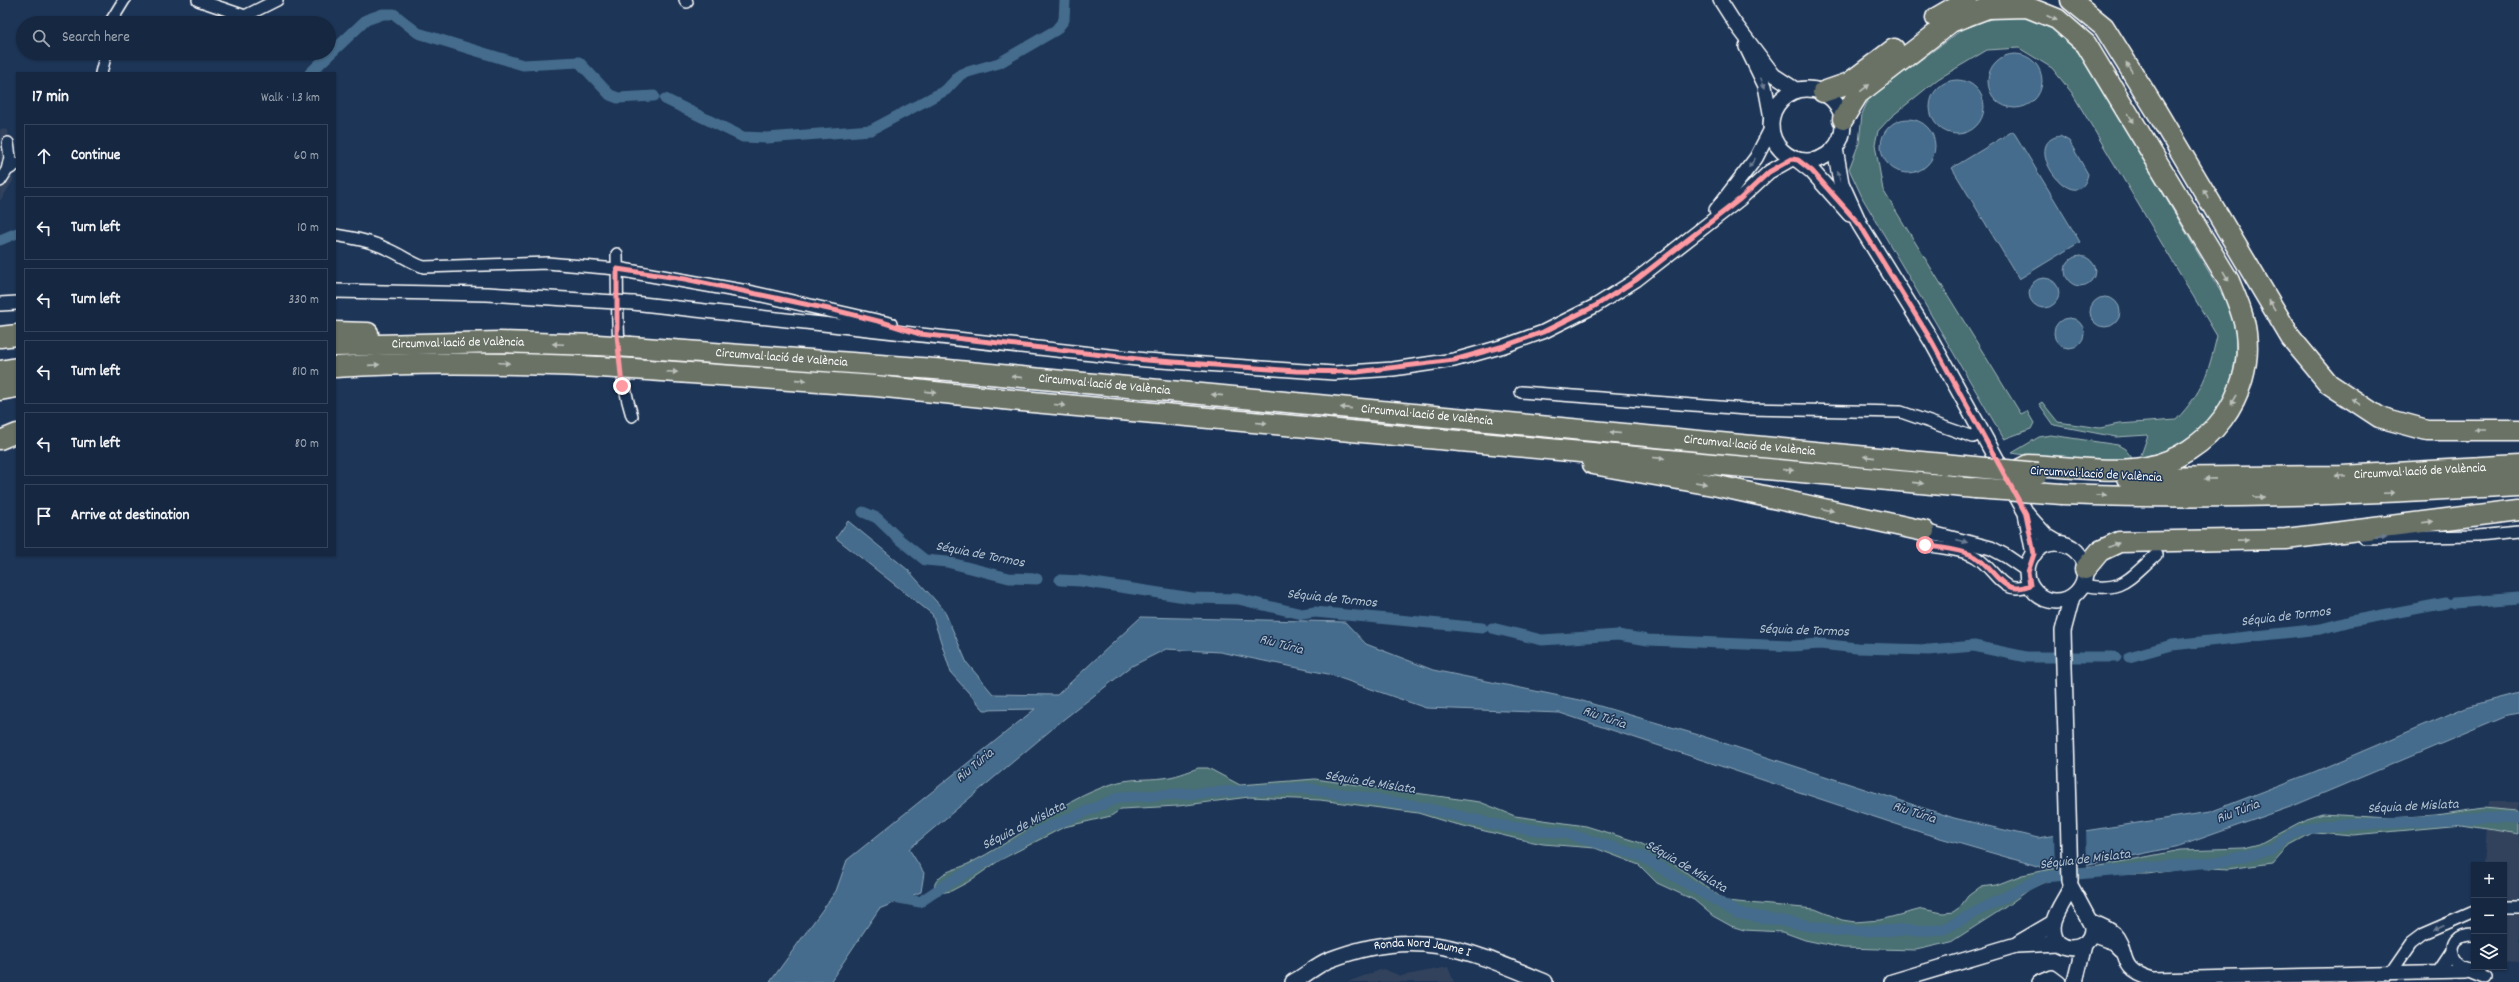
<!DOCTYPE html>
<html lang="en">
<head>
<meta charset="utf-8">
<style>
	body { margin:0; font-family:Dekko,sans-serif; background:#1f3048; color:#f1f3f6 }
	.controls { position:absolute; right:12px; bottom:12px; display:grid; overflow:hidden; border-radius:0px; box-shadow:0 1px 3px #0004 }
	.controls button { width:36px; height:36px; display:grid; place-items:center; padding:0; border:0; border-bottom:1px solid #35445a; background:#162841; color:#f1f3f6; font:20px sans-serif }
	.stop { position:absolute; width:12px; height:12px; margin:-9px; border:3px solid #ff9aa2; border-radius:50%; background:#fff }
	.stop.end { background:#ff9aa2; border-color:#fff; box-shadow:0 1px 4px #0008 }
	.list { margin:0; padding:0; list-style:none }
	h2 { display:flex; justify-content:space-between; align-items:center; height:52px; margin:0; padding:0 16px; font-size:17px }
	h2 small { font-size:13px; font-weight:400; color:#9ea6b1 }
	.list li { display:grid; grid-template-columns:26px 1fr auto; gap:12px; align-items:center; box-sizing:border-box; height:64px; margin:0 8px 8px; padding:0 8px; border:1px solid #35445a; border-radius:0px }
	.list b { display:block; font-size:15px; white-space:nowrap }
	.list em { font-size:13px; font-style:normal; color:#9ea6b1 }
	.icon { flex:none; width:22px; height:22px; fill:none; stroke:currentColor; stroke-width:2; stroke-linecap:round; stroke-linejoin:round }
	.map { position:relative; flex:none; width:2519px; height:982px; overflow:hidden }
	.search { position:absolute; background:#162841; box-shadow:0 1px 3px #0004; left:16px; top:16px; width:320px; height:44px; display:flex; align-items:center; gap:10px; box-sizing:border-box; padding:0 14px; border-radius:22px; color:#9ea6b1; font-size:15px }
	.panel { position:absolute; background:#162841; box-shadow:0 1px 3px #0004; left:16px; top:72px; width:320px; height:484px; border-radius:0px }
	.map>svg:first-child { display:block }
	.built { fill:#31435d }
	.green { fill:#487073; stroke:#a4b8b9 }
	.water { fill:#446c8c; stroke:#8fa7ba }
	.pier { fill:#1d3557 }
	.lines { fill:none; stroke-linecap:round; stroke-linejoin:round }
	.canal { stroke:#446c8c; stroke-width:11 }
	.minor-casing { stroke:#fff; stroke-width:14 }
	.tertiary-casing { stroke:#fff; stroke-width:16 }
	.secondary-casing { stroke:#fff; stroke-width:18 }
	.trunk-casing { stroke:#fff; stroke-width:21 }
	.motorway-casing { stroke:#fff; stroke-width:23 }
	.minor { stroke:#1d3557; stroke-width:11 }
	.tertiary { stroke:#1d3557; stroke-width:13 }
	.secondary { stroke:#1d3557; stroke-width:15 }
	.trunk { stroke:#6a7266; stroke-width:18 }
	.motorway { stroke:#6a7266; stroke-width:20 }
	.tertiary-bridge-casing { stroke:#fff; stroke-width:16; stroke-linecap:butt }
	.motorway-bridge-casing { stroke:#fff; stroke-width:23; stroke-linecap:butt }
	.tertiary-bridge { stroke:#1d3557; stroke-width:13 }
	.motorway-bridge { stroke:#6a7266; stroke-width:20 }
	.oneway { fill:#bcc0ba }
	.oneway2 { fill:#6c7c92 }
	.route { stroke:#ff9aa2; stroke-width:5 }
	.labels { text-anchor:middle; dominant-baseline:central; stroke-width:3; stroke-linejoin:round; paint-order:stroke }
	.street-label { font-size:13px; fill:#fff; stroke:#1d3557 }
	.water-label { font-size:14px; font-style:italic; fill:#b4c4d1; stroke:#1d3557 }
</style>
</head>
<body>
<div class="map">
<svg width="2519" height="982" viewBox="0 0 2519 982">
	<rect width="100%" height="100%" fill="#1d3557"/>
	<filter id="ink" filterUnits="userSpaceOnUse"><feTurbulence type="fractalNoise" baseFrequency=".025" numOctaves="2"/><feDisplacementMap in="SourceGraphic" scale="8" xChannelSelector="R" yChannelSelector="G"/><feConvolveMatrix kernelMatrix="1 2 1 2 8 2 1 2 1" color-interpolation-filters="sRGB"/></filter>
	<g filter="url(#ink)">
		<!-- built -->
		<path class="built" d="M0,129L8,130L13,181L0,201Z
			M2488,802H2519V962L2504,964V865H2483Z
			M1448,967L1454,982H1347L1383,969L1401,976Z"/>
		<!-- green -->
		<path class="green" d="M2009,16C2047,19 2060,32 2085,60L2233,313C2246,387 2215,441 2140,458L2148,435L2116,437L2054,425L2039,404L2042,402L2058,422L2100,428L2119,424L2176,420C2203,391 2208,374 2217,336L2072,93L2052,68L2019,48L1987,50L1938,79L1891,117L1878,131L1875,144L1883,190L2021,414L2027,411L2034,423L2031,429L2004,439L1863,199L1849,169L1859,143L1862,114L1869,98L1960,31L1985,20Z
			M2051,435L2118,445L2125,449L2132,458C2093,463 2051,460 2012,453L2039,437Z
			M1198,768H1208L1240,785L1315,779L1480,802L1515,816L1586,826L1638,842L1658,852L1726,901L1815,909L1842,920L1855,922L1880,920L1922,909L1943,913L1953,912L1960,907L1968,896L1980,887L1996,885L2022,875L2052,869L2094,867L2181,850L2243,848L2259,844L2306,819L2322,814L2391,818L2436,815L2483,808L2519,811V834L2462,825L2353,835L2314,832L2288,846L2273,863L2228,869L2196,867L2147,874H2090L2049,880L2030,889L2004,908L1951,942L1916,950L1843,948L1805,940L1783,932L1744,930L1731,926L1713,916L1694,900L1657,883L1639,865L1595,848L1543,844L1514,838L1447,822L1418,813L1320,800L1249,797L1178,806L1121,809L1111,816L1064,827L1000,860L968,882L951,891L940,893L934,887C938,871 956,870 968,864C1018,840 1059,801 1112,784C1129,778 1146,780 1163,778C1175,777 1187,772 1198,768Z"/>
		<!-- water -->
		<path class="water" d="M1988 81a27 27 0 1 1 54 0a27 27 0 1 1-54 0Z
			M1930 107a27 27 0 1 1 54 0a27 27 0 1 1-54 0Z
			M1881 146a27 27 0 1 1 54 0a27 27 0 1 1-54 0Z
			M2013,131L2080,242L2019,279L1952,168Z
			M2060,136L2069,141L2088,174C2078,222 2017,142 2060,136Z
			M2065 271a15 15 0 1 1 30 0a15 15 0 1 1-30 0Z
			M2029 293a15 15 0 1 1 30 0a15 15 0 1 1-30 0Z
			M2090 312a15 15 0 1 1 30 0a15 15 0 1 1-30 0Z
			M2054 333a15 15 0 1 1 30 0a15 15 0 1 1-30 0Z
			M848,521L908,570L944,610L967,663L993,694L1057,695L1141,617L1345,622L1366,644L1433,670L1579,700L1702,736L1954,818L2038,838L2210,812L2314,772L2466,707L2519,693V714L2507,716L2293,806L2180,846L2084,866L2044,868L1923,833L1560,713L1426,708L1328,674L1220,652L1166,649L1132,666L1064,719L909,849L924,873L921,892L879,909L830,982H770L836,891L847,860L1035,709L984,710L951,673L932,614L836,538Z"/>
		<!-- pier -->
		<path class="pier" d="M2086,828L2087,868L2055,870L2054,833Z"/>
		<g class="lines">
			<!-- canal -->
			<path class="canal" d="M310,73L366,20L383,14H394L418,33L523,65L579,62L610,95L618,98L654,96
				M665,99L743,137L767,138L871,130L946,90L961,74L999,63L1056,30L1064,20L1065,0
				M0,240L17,233
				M863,512L877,518L900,540L925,560L947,562L1009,578L1037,579
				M1060,580L1081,581L1192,598L1238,599L1302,614L1315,612L1482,628
				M2454,603L2519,598
				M1492,628L1542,640L1618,635L1648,640L1792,646L1820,644L1857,648L1929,650L1974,646L2026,657H2116
				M2129,657L2172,645L2321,629L2351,621L2446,603
				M889,896L920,902L945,885L1042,830L1120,797L1304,788L1416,806L1502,826L1565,833L1641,856L1737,913L1839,931L1942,930L2043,877L2225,861L2272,849L2296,832L2319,826L2519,817"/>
			<defs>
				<path id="minor" d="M198,0L245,16L277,0
					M685,0L687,2
					M110,23L124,0
					M101,73L106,53
					M7,170L10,157L8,143
					M0,181L7,170L17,164
					M335,235C353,238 371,241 387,249C400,254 411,263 424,267L547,263L617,269
					M617,254C618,311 615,361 632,416
					M1521,392L1746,409L1901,412L1973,437L1982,433
					M2364,538L2477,536L2519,532
					M1925,545C1940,548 1958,549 1972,555C1996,566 1999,598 2030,585
					M2082,585C2123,593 2127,580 2156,555
					M2504,907H2519
					M2474,935C2434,933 2456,982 2484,967
					M2471,973L2486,979
					M2389,975L2411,943L2423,934L2474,912
					M2038,982L2052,976L2060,982"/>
				<path id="tertiary" d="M1720,0L1734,22L1774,75L1797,90
					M1746,47L1765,86L1771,118
					M1716,210L1756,158L1771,129
					M617,269L753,293L890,324
					M335,291L487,294L598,301
					M633,303L1146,360L1334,373L1393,369L1454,360L1504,346L1543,332L1595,306L1636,280L1740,199L1769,172L1792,159
					M0,304L17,303
					M1924,531L1991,548L2006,556L2028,571
					M2091,921C2099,924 2108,927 2114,933C2131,951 2115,969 2152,979L2465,972
					M2091,935L2114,943L2121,950
					M2440,971L2452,953"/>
				<g id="secondary">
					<circle cx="1807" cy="125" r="36"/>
					<path d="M1835,148L1841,183L1860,225L1931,340L2026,513L2034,554"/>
					<path d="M1798,160L1812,171L1850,214"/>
					<path d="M2028,516L2046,536L2058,543"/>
					<circle cx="2056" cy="572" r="29"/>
					<path d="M2070,881L2063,631L2072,597"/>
					<path d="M2071,887L2092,926C2093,945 2073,954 2058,943C2044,924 2063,905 2071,887Z"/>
					<path d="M2019,943L2053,923"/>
					<path id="s1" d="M1293,982C1305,976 1316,965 1329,960C1415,926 1466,949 1545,982"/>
					<path d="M1892,982L2016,945L2058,943"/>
					<path d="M2075,982L2084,945"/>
				</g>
				<path id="trunk" d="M0,440L17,433"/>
				<g id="motorway">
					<path d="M2071,0L2104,27L2157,112L2291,338L2329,384L2379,417L2427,430H2519"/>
					<path d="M1936,18L1967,0"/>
					<path d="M1823,92L1849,83L1894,49"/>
					<path d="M1843,119L1858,94L1951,22L1988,8L2027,7L2057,19L2086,44L2229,281C2236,298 2244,315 2246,333C2254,396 2208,455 2147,467C2111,474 2065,466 2028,465L2018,470"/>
					<path d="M335,332L368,333"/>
					<path d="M0,337L17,335"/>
					<path id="s2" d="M335,346L499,342L597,345"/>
					<path id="s3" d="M631,347L948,370L1964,466"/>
					<path d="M335,367C423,361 511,363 599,367"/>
					<path d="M633,369L876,386L1022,401L1975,488"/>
					<path d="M0,371L17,368"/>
					<path d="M0,390L17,387"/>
					<path d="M1593,464L1718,486L1924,531"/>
					<path id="s4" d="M2127,478L2342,476L2519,466"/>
					<path d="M2062,494C2215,500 2366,494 2519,485"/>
					<path d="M2085,569L2100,551L2119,542L2286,539L2519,510"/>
				</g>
			</defs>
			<!-- minor casing -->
			<use href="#minor" class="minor-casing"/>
			<!-- tertiary casing -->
			<use href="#tertiary" class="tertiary-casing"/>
			<!-- secondary casing -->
			<use href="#secondary" class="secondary-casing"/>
			<!-- trunk casing -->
			<use href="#trunk" class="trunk-casing"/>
			<!-- motorway casing -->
			<use href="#motorway" class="motorway-casing"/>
			<!-- minor -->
			<use href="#minor" class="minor"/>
			<!-- tertiary -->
			<use href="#tertiary" class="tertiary"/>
			<!-- secondary -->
			<use href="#secondary" class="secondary"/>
			<!-- trunk -->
			<use href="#trunk" class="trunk"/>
			<!-- motorway -->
			<use href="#motorway" class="motorway"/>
			<defs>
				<path id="tertiary-bridge" d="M598,301L633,303"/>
				<path id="motorway-bridge" d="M597,345L631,347
					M599,367L633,369
					M1964,466L2038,473
					M1975,488L2062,494"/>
			</defs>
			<!-- tertiary-bridge casing -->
			<use href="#tertiary-bridge" class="tertiary-bridge-casing"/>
			<!-- motorway-bridge casing -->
			<use href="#motorway-bridge" class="motorway-bridge-casing"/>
			<!-- tertiary-bridge -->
			<use href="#tertiary-bridge" class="tertiary-bridge"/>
			<!-- motorway-bridge -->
			<use href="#motorway-bridge" class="motorway-bridge"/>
		</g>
		<!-- one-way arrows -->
		<defs><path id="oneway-solid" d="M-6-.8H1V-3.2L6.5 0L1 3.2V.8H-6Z"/></defs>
		<g class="oneway">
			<use href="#oneway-solid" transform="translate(2052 18) rotate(24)"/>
			<use href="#oneway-solid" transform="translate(2129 67) rotate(-122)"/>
			<use href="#oneway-solid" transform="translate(1865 88) rotate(-38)"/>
			<use href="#oneway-solid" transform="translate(2131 118) rotate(59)"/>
			<use href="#oneway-solid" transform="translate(2206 194) rotate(-121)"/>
			<use href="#oneway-solid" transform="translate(2226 276) rotate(60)"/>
			<use href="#oneway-solid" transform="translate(2272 305) rotate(-121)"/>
			<use href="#oneway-solid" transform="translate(558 344) rotate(-178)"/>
			<use href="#oneway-solid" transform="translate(504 363) rotate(3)"/>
			<use href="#oneway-solid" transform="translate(374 365) rotate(-4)"/>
			<use href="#oneway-solid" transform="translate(672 372) rotate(3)"/>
			<use href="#oneway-solid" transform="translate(1017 377) rotate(-174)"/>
			<use href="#oneway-solid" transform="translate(801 380) rotate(4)"/>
			<use href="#oneway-solid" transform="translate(931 392) rotate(6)"/>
			<use href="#oneway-solid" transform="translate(1217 395) rotate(-174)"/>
			<use href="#oneway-solid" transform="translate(2234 400) rotate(120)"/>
			<use href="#oneway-solid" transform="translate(2356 402) rotate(-146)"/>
			<use href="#oneway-solid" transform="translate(1060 405) rotate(5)"/>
			<use href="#oneway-solid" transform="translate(1346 408) rotate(-174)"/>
			<use href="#oneway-solid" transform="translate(1262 423) rotate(5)"/>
			<use href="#oneway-solid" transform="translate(2480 430) rotate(-180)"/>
			<use href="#oneway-solid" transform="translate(1615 433) rotate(-175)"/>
			<use href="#oneway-solid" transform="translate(1869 457) rotate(-174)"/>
			<use href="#oneway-solid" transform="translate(1659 458) rotate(5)"/>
			<use href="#oneway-solid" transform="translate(1788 470) rotate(5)"/>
			<use href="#oneway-solid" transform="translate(2340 476) rotate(178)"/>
			<use href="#oneway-solid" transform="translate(2210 479) rotate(179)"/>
			<use href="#oneway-solid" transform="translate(1701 483) rotate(10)"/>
			<use href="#oneway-solid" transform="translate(1918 483) rotate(6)"/>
			<use href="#oneway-solid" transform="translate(2389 493) rotate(-3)"/>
			<use href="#oneway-solid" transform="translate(2101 495) rotate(2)"/>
			<use href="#oneway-solid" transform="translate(2259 497) rotate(-1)"/>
			<use href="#oneway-solid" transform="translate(1828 510) rotate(12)"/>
			<use href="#oneway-solid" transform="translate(2428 522) rotate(-7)"/>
			<use href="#oneway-solid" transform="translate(2243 540) rotate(-1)"/>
			<use href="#oneway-solid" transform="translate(2114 545) rotate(-22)"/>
		</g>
		<g class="oneway2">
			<use href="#oneway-solid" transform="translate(1763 83) rotate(67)"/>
			<use href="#oneway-solid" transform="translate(1752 163) rotate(125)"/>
			<use href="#oneway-solid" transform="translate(1839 176) rotate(-105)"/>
			<use href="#oneway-solid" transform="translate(2381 537) rotate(-1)"/>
			<use href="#oneway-solid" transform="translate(1962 541) rotate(15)"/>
			<use href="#oneway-solid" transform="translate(2438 928) rotate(156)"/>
		</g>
	</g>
	<g class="lines" filter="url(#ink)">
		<!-- route -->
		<path class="route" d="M622,386L617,335V269L685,279L838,311L882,322L920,334L1146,360L1296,371L1357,372L1454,360L1504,346L1543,332L1595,306L1636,280L1740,199L1769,172L1792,159L1798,160L1812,171L1860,225L1931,340L2026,514L2034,554L2028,572L2030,585C1999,598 1996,566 1972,555C1958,549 1940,548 1925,545"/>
	</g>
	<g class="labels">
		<!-- street labels -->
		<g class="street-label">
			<text stroke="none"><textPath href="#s2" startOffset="123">Circumval·lació de València</textPath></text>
			<text stroke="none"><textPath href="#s3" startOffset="151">Circumval·lació de València</textPath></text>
			<text stroke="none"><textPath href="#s3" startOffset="475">Circumval·lació de València</textPath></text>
			<text stroke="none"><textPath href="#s3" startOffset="799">Circumval·lació de València</textPath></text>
			<text stroke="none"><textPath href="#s3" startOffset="1123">Circumval·lació de València</textPath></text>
			<text stroke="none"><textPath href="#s4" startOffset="293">Circumval·lació de València</textPath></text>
			<text transform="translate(2096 475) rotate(3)">Circumval·lació de València</text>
			<text stroke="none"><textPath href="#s1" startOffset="138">Ronda Nord Jaume I</textPath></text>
		</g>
		<!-- water labels -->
		<g class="water-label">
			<text transform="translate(980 555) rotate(11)">Séquia de Tormos</text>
			<text transform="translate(1332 599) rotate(6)">Séquia de Tormos</text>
			<text transform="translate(2286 617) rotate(-7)">Séquia de Tormos</text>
			<text transform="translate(1804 631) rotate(2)">Séquia de Tormos</text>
			<text transform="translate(1281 645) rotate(15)">Riu Túria</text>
			<text transform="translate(1604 718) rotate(19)">Riu Túria</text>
			<text transform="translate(975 766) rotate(-40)">Riu Túria</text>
			<text transform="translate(1370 783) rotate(9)">Séquia de Mislata</text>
			<text transform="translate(2413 807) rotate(-3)">Séquia de Mislata</text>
			<text transform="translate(2238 812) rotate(-21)">Riu Túria</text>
			<text transform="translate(1914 813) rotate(18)">Riu Túria</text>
			<text transform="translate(1024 826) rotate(-27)">Séquia de Mislata</text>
			<text transform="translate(2085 860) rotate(-7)">Séquia de Mislata</text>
			<text transform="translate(1686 867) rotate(30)">Séquia de Mislata</text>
		</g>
	</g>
</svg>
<div class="controls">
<button>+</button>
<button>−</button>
<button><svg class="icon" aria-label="layers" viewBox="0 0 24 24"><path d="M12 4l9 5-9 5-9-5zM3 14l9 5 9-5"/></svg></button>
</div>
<div class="stop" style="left:1925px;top:545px"></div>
<div class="stop end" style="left:622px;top:386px"></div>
<div class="search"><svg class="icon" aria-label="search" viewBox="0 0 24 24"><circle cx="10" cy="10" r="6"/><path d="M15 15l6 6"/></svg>Search here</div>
<section class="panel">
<h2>17 min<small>Walk · 1.3 km</small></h2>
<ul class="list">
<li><svg class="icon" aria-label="ahead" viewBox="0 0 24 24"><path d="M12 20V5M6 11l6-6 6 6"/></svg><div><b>Continue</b></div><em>60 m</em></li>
<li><svg class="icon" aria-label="left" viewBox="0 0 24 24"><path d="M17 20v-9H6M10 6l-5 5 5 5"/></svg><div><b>Turn left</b></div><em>10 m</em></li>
<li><svg class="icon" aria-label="left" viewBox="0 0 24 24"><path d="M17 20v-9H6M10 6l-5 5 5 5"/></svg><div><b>Turn left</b></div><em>330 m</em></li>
<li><svg class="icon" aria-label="left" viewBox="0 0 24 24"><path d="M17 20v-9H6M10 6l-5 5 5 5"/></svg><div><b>Turn left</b></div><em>810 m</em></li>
<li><svg class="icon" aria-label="left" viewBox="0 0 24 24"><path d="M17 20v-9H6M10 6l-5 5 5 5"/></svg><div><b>Turn left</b></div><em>80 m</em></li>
<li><svg class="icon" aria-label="arrive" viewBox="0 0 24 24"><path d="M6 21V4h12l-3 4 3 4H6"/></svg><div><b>Arrive at destination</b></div></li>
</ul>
</section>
</div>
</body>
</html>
